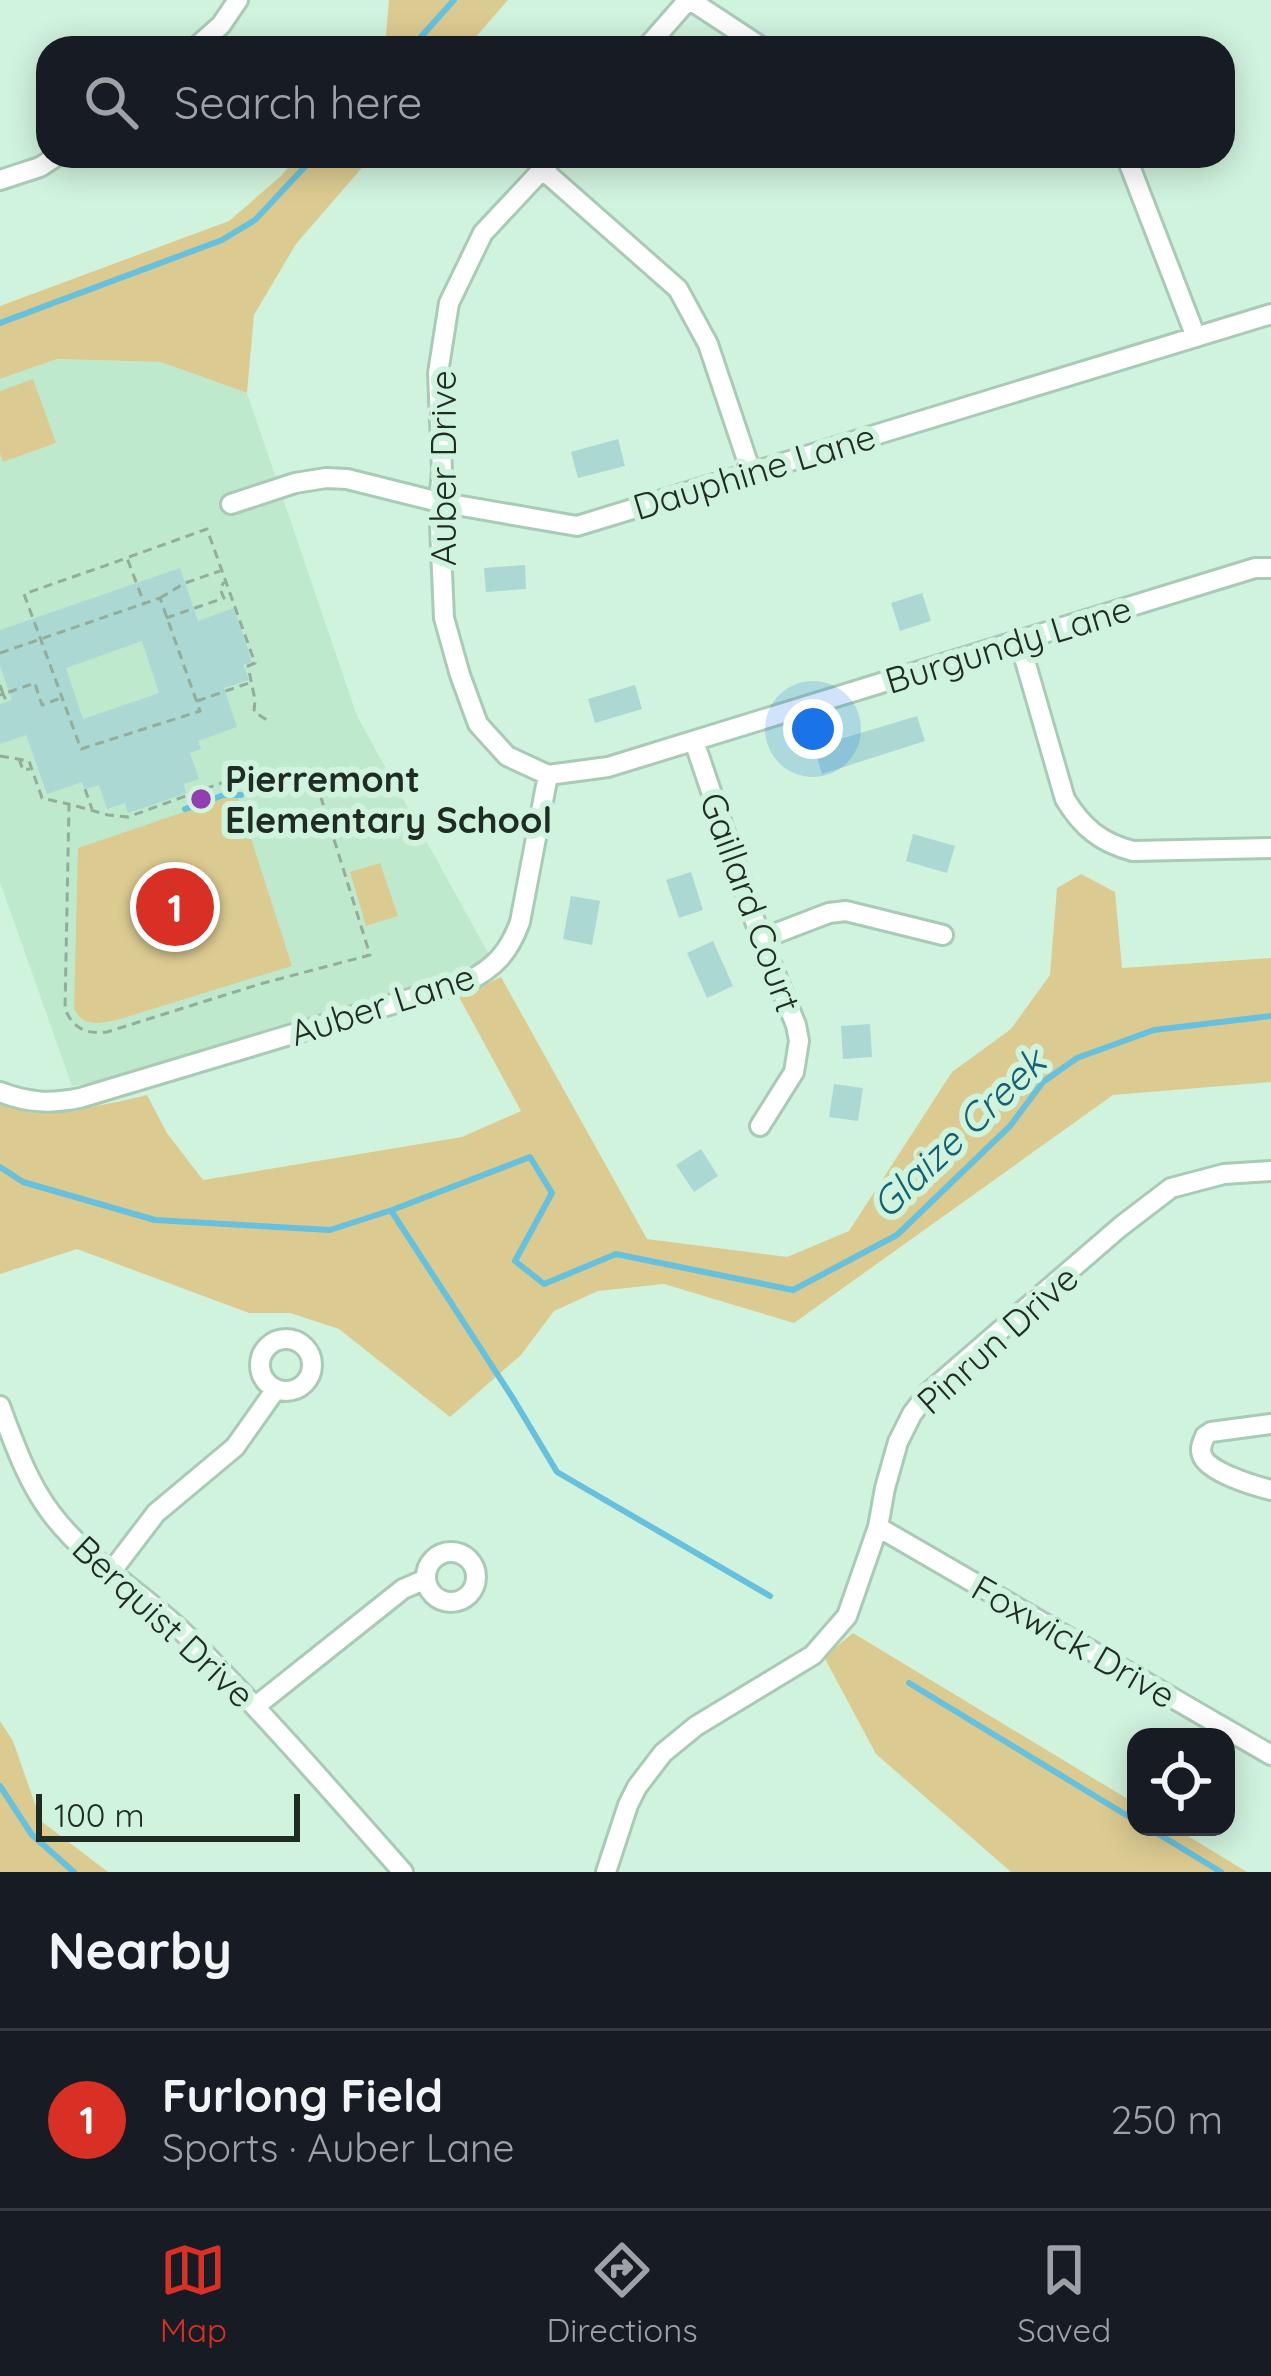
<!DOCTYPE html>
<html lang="en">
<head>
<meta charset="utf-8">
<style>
	body { margin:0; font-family:Quicksand,sans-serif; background:#20242c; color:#f1f3f6 }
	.controls { position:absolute; right:36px; bottom:36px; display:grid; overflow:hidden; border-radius:24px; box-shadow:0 6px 30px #0003 }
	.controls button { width:108px; height:108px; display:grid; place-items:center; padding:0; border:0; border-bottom:3px solid #363941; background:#171b24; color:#f1f3f6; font:60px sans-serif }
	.scale { position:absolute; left:36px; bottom:30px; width:264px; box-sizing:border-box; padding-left:12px; border:6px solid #1f2c23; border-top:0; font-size:33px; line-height:42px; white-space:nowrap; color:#1f2c23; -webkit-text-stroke:9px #d0f3dd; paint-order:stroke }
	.you { position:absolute; left:813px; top:729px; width:42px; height:42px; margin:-30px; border:9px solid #fff; border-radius:50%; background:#1a73e8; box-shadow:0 0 0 18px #1a73e833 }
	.badge { display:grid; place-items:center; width:78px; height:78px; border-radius:50%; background:#d93025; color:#fff; font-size:39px; font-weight:700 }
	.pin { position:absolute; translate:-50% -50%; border:6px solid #fff; box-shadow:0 3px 12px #0006 }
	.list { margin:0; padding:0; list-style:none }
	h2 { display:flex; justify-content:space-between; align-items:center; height:156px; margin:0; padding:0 48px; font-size:51px }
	h2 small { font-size:39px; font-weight:400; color:#9ea1a6 }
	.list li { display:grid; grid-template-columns:78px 1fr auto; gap:36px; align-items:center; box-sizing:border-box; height:180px; padding:0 48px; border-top:3px solid #363941 }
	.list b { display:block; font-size:45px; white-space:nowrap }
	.list p { margin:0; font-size:39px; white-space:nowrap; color:#9ea1a6 }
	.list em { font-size:39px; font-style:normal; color:#9ea1a6 }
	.icon { flex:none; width:66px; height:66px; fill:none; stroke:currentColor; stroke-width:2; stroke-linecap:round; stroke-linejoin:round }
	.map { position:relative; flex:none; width:1271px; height:1872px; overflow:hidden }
	.search { position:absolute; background:#171b24; box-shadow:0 6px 30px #0003; left:36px; right:36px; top:36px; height:132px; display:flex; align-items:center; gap:30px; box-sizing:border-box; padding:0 42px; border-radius:36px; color:#9ea1a6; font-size:45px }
	.sheet { height:336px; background:#171b24 }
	nav { display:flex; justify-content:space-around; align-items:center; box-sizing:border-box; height:168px; border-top:3px solid #363941; background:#171b24; font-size:33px; color:#9ea1a6 }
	nav a { display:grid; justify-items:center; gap:6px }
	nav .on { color:#d93025 }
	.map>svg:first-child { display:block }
	.built { fill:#bee9cd }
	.green { fill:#dccb91 }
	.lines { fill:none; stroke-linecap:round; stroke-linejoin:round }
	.stream { stroke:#67c1dd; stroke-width:6 }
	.building { fill:#abd8d3; fill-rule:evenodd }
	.minor-casing { stroke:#a9cbb5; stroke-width:24 }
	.path { stroke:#92ad9c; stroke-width:3; stroke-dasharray:9 6; stroke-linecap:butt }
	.minor { stroke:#fff; stroke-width:18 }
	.poi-dot { fill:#8f3fb0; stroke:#d0f3dd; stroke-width:4.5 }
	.labels { text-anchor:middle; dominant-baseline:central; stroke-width:12; stroke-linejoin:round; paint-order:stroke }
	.street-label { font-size:36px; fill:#1f2c23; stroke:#d0f3dd }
	.poi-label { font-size:36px; font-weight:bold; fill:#1f2c23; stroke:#d0f3dd; text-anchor:start }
	.water-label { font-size:39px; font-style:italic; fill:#166073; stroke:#d0f3dd }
</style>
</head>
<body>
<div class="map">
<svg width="1271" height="1872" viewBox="0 0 1271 1872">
	<rect width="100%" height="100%" fill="#d0f3dd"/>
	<!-- built -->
	<path class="built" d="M57,359L161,362L247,393L357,716L491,958L445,975L119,1078L72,1086L0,882V379Z"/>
	<!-- green -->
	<path class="green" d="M389,0H508L466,48H385Z
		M298,156H372L296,244L254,315L247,393L161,362L57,359L0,379V306L229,221L281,176Z
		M33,379L56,443L3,462L0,453V391Z
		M225,798H238L292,966L117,1020C99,1023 84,1028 74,1009L78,848Z
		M380,863L398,916L366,926L350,872Z
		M1081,874L1115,892L1122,968L1271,958V1082L1113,1095L794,1323L664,1284L598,1291L554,1311L521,1355L450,1417L339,1329L290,1313H249L77,1249L0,1274V1098C63,1114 85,1110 147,1095L167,1133L203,1180L462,1137L521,1111L459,997L501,977L647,1239L787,1257L849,1231L952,1072L1011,1029L1050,975L1057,888Z
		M853,1633L1136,1804V1827H1173L1247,1872H1011L876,1754L824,1657Z
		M0,1721L13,1741L41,1821L108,1872H0Z"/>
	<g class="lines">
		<!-- stream -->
		<path class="stream" d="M411,48L454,0
			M0,323L222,240L255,220L315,156
			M185,809L224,795H241
			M0,1167L23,1182L155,1220L330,1230L392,1210L530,1157L552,1193L515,1261L544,1284L616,1254L793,1290L897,1235L1010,1126L1043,1082L1077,1058L1154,1030L1271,1016
			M392,1212L514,1400L557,1472L770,1596
			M909,1683L1136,1821
			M0,1786L32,1835L74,1872
			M1147,1827L1221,1872"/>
	</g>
	<!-- building -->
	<path class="building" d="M618,439L625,466L578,478L571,452Z
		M525,565L526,589L486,592L484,568Z
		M180,568L198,621L234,608L252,662L243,665L249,680L224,688L237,727L198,741L201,749L190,753L199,779L184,784L186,793L152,805L128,813L125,803L107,809L99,785L85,789L82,782L47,794L26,735L0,744V704L12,700L0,666V630ZM142,641L159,693L83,719L66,668Z
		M922,593L931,621L900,631L891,603Z
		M635,685L642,709L595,723L588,699Z
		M917,716L925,741L822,774L814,747Z
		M913,834L955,846L947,873L906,861Z
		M691,872L703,910L679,918L666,880Z
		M571,896L600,901L592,945L563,939Z
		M713,941L733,986L707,998L687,953Z
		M870,1024L872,1057L843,1059L841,1026Z
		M834,1084L863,1088L858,1121L829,1117Z
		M701,1149L718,1176L694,1192L676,1165Z"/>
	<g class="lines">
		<defs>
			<path id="minor" d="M690,0L763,48
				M195,48L221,25L238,0
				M646,48L688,0
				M1126,156L1196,337
				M543,170L678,289L708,344L751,472
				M0,180L40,167L57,156
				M231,504L295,483L326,478L347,479L439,502L577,526L1271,314
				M1019,640L1065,799C1082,827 1101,843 1133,851L1271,848
				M694,741L761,939L796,1025L799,1041L794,1072L760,1126
				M548,775L507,756L478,724L460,675L444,618L439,502L442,471L438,373L449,303L483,233L555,156
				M761,939L829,913L846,911L943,935
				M0,1092C28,1103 51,1104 80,1098L466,982C495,968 509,952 520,922L548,775L608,767L1255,568H1271
				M260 1365a26 26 0 1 1 52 0a26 26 0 1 1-52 0Z
				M0,1406C14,1443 27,1481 51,1513C90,1565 149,1596 193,1642C266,1716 334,1794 403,1872
				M1271,1424L1211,1432L1205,1436C1203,1442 1199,1448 1202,1455C1207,1472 1255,1486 1271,1490
				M878,1527L1271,1755
				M426 1577a25 25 0 1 1 50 0a25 25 0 1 1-50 0Z
				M111,1572L156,1513L235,1447L276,1389
				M256,1706L403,1589L426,1579
				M606,1872L628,1805L637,1787L663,1753L696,1726L813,1655L847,1616L878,1527L885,1488L898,1442L912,1414L928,1393L1120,1227L1171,1188L1224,1174L1271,1171"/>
		</defs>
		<!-- minor casing -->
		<use href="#minor" class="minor-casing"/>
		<!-- path -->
		<path class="path" d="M129,557L207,529L255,663L248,666L255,700L254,712L267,720
			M160,598L185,583L220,571
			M166,618L224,598L220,589L224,582
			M0,653L160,598L200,711L81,749L24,594L127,558L144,603
			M0,685L3,694L35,683L40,700
			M0,695L3,694L7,702
			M40,699L42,705L61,698
			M197,701L249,683
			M0,756L29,761L42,798L68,804
			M19,759L23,770L30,769
			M249,773C268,790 292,775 314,775L370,955L260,984L107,1032C87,1034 74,1030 65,1009L69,804L108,815L128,817Z
			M85,789L92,809"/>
		<!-- minor -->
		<use href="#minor" class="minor"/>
	</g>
	<!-- markers -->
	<circle class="poi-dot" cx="201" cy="799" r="12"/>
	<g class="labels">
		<!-- street labels -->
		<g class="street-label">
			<text transform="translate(442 468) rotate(-90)">Auber Drive</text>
			<text transform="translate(754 471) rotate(-17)">Dauphine Lane</text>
			<text transform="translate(1008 644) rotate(-17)">Burgundy Lane</text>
			<text transform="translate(751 902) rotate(70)">Gaillard Court</text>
			<text transform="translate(382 1004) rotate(-18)">Auber Lane</text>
			<text transform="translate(997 1339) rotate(-42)">Pinrun Drive</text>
			<text transform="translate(164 1621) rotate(43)">Berquist Drive</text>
			<text transform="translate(1074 1641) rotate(30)">Foxwick Drive</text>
		</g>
		<!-- poi labels -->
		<g class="poi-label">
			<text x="225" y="778">Pierremont<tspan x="225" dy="41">Elementary School</tspan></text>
		</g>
		<!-- water labels -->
		<g class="water-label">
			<text transform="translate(958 1133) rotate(-44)">Glaize Creek</text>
		</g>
	</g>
</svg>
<div class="controls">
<button><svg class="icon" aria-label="locate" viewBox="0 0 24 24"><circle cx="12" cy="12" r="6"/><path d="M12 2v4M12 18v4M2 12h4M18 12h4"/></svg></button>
</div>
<div class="scale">100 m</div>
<div class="you"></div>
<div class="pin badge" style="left:175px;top:907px">1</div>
<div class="search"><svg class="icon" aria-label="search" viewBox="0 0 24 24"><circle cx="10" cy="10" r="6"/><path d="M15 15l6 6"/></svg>Search here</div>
</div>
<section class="sheet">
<h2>Nearby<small></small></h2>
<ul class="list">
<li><span class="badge">1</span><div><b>Furlong Field</b><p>Sports · Auber Lane</p></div><em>250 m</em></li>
</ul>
</section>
<nav>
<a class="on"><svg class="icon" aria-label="map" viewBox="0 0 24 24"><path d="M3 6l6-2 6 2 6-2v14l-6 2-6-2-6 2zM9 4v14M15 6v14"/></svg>Map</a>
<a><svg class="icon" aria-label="directions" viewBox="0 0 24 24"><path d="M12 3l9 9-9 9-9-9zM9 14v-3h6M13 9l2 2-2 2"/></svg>Directions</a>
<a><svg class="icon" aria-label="saved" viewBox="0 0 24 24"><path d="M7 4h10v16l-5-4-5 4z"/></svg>Saved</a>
</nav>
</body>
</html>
